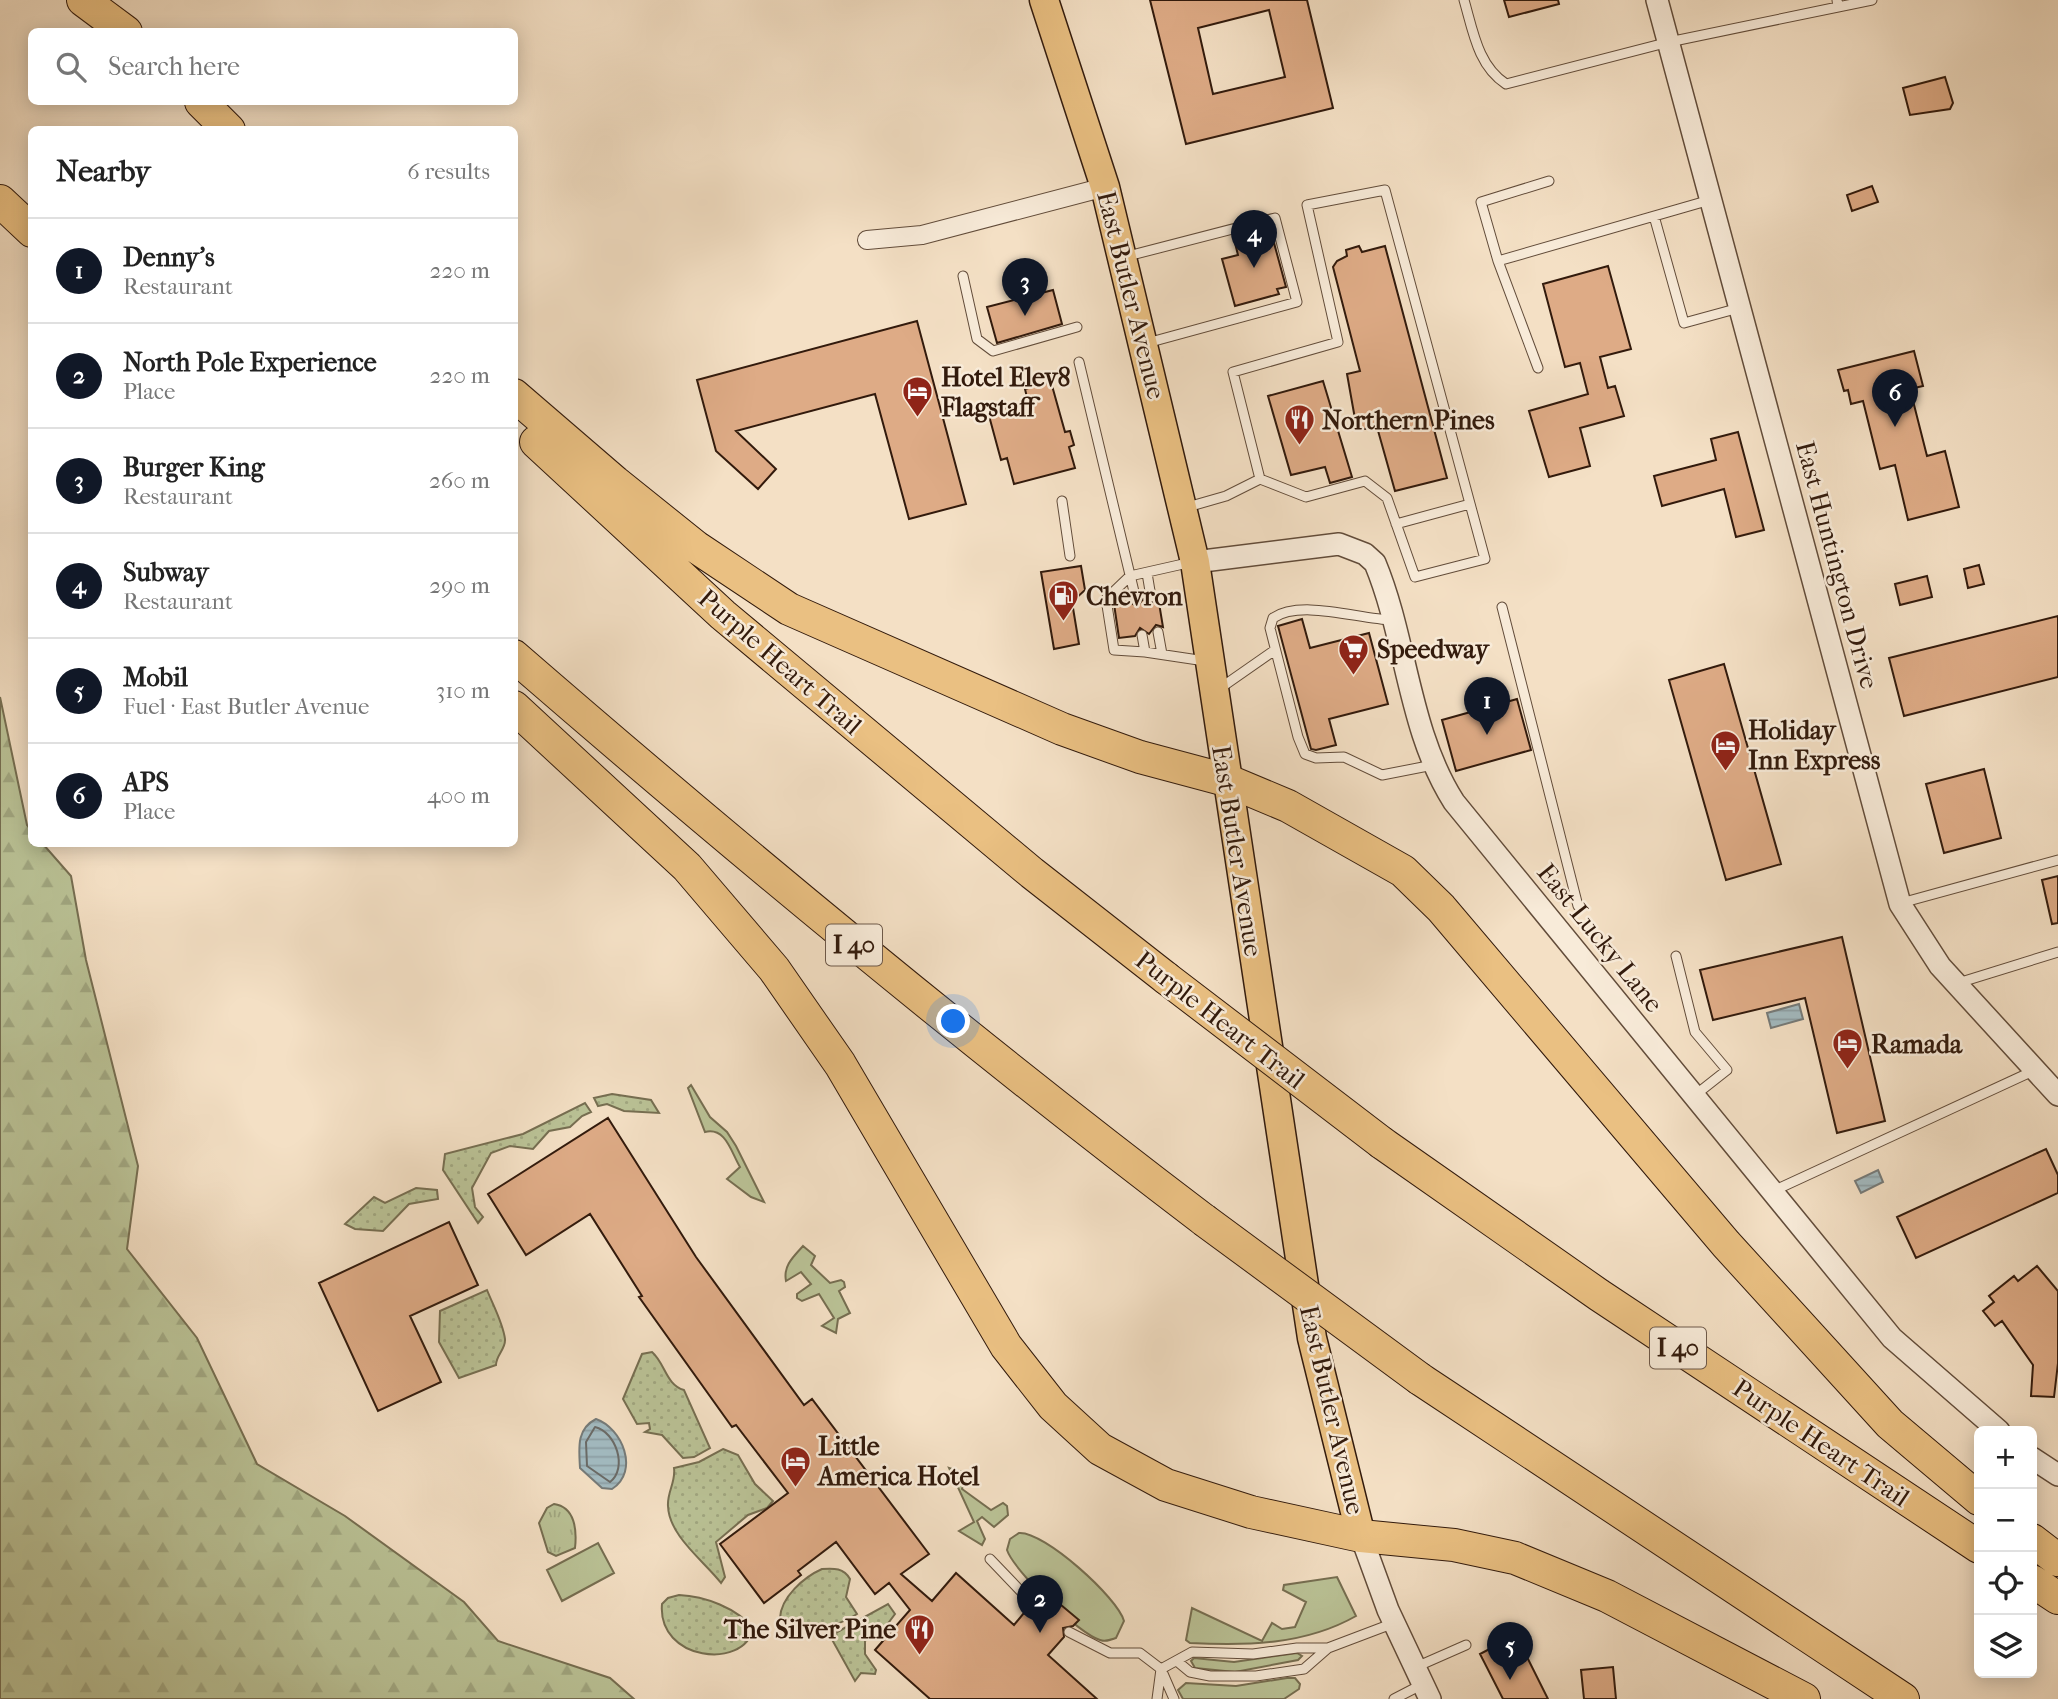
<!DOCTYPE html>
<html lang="en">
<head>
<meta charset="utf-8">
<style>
	body { margin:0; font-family:"IM FELL French Canon",serif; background:#f2f2f2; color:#222 }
	.controls { position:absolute; right:21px; bottom:21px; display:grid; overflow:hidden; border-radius:10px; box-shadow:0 4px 18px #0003 }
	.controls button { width:63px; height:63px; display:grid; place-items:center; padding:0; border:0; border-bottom:2px solid #e0e0e0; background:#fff; color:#222; font:35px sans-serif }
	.you { position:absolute; left:954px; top:1022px; width:24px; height:24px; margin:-18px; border:5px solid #fff; border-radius:50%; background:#1a73e8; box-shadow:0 0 0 10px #1a73e833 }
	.badge { display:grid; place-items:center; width:46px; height:46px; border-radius:50%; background:#111827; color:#fff; font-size:23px; font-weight:700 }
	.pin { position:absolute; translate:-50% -58px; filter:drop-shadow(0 2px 4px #0008) }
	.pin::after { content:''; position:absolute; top:37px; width:24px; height:21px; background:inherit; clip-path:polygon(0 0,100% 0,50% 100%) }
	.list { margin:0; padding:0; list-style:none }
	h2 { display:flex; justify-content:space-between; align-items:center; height:91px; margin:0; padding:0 28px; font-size:30px }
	h2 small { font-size:23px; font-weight:400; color:#767676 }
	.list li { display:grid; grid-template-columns:46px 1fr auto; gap:21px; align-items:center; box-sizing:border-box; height:105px; padding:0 28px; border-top:2px solid #e0e0e0 }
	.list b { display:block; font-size:26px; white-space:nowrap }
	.list p { margin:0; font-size:23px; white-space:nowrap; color:#767676 }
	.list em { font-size:23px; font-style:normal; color:#767676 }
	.icon { flex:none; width:38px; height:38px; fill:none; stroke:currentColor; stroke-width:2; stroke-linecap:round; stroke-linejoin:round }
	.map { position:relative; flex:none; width:2058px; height:1699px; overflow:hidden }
	.search { position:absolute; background:#fff; box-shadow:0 4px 18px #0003; left:28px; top:28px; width:490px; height:77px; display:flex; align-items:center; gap:18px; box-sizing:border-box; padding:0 24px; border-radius:10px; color:#767676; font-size:26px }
	.panel { position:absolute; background:#fff; box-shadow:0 4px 18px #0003; left:28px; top:126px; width:490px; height:721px; border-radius:10px }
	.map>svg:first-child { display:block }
	.grass { fill:url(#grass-dots); stroke:#766e51; stroke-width:2 }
	.forest { fill:url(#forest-firs); stroke:#766e51; stroke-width:2 }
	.park { fill:url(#park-tufts); stroke:#766e51; stroke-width:2 }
	.garden { fill:#bac296; stroke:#766e51; stroke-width:2 }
	.water { fill:url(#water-rules); stroke:#757a78; stroke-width:2 }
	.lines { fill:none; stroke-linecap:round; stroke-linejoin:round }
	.shore { stroke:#6a6a66; stroke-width:2 }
	.building { fill:#deab86; stroke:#321a0c; stroke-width:2; fill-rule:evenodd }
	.service-casing { stroke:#624c3a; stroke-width:11 }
	.minor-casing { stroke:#624c3a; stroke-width:20 }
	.tertiary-casing { stroke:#624c3a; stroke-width:24 }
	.primary-casing { stroke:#321a0c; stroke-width:31 }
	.motorway-casing { stroke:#321a0c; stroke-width:34 }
	.service { stroke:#f8ebd9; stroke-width:9 }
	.minor { stroke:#f8ebd9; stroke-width:18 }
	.tertiary { stroke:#f8ebd9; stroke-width:21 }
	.primary { stroke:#eac082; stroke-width:28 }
	.motorway { stroke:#eac082; stroke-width:32 }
	.motorway-bridge-casing { stroke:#321a0c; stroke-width:34; stroke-linecap:butt }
	.motorway-bridge { stroke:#eac082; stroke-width:32 }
	.labels { text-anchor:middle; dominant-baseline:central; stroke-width:5; stroke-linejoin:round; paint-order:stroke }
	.shield { fill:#f8ebd9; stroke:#6d594a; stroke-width:2 }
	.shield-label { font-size:24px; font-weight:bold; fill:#321a0c }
	.street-label { font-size:26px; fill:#321a0c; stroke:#f8ebd9 }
	.poi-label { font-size:26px; font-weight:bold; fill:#321a0c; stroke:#f8ebd9; text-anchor:start }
</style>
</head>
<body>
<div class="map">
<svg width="2058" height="1699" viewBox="0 0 2058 1699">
	<defs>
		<pattern id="grass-dots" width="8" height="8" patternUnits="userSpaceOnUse" patternTransform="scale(1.75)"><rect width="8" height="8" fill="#bac296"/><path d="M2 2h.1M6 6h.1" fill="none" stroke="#a0a680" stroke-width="1.8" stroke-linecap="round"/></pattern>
		<pattern id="forest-firs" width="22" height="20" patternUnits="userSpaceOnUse" patternTransform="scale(1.75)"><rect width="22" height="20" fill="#bac296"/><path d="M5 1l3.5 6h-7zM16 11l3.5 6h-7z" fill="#a0a680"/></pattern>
		<pattern id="park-tufts" width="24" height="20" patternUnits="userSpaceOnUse" patternTransform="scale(1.75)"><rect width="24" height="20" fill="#bac296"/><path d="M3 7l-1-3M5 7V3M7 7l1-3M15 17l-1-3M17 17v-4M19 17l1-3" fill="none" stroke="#a0a680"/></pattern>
		<pattern id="water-rules" width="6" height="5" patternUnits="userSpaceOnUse" patternTransform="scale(1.75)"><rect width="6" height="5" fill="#a2bac0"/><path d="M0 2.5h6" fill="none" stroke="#8c9fa4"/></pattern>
	</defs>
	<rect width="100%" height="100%" fill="#f4e0c5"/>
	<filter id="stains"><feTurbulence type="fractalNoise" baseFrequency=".00286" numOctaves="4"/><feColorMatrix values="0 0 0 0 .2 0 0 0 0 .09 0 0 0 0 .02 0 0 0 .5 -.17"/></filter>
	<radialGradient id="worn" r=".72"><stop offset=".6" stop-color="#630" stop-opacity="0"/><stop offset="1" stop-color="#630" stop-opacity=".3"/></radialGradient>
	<!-- grass -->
	<path class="grass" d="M612,1094L651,1100L659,1113L624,1111L607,1104L598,1106L594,1098Z
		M585,1103L591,1112L582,1116L570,1127L549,1131L533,1149L510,1146L491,1153L472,1188L475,1207L483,1217L478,1223L443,1170L445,1154L523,1134Z
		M416,1188L437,1190L438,1199L409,1204L383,1231L355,1229L345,1224L374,1197L385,1203Z
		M487,1290C493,1305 503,1323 505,1339C506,1349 496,1355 496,1365L459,1378L439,1342L440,1311Z
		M652,1352C665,1363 666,1385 684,1390L710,1448L694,1457L683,1458L662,1435L645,1432L650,1429L649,1423L637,1424L623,1399L642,1354Z
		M723,1449L738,1455L755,1484L773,1501L767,1508L748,1515L716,1542L725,1577L721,1583C704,1561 669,1536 668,1506C667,1492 676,1482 674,1468L699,1462Z
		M822,1569C834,1568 844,1568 850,1579L846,1597L857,1614C831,1632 808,1627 780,1618C781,1597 804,1577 822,1569Z
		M679,1595C704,1596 738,1608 753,1629C744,1670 657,1661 662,1604L668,1598Z
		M888,1604L895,1614L886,1626L865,1641V1654L876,1670L875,1674L861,1673L855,1681L830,1636Z"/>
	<!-- forest -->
	<path class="forest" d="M0,697L27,825L31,830L32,844H43L71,876L86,960L138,1166L127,1249L197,1338L257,1464L345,1516L464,1602L498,1641L610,1678L634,1699H0Z"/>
	<!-- park -->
	<path class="park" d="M554,1504C575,1507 577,1530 575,1548L556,1556L548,1552L539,1523L547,1508Z"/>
	<!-- garden -->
	<path class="garden" d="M691,1085L710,1117L727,1132L736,1146L764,1202L751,1197L727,1179L740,1167C731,1152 726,1127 705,1132L688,1088Z
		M803,1246L815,1256L811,1265L830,1283L841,1280L844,1282L845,1287L839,1291L850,1313L838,1319L836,1333L822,1326L834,1318L819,1294L802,1301L797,1298V1294L811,1284L801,1272L786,1281C783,1266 793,1257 803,1246Z
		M949,1468L968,1474L962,1489L991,1510L1003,1503L1007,1506L1008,1515L994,1527L982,1517L977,1521L985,1539L982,1545L959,1531L974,1522Z
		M1019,1533C1044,1531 1118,1598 1124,1621L1116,1638C1110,1640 1106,1642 1100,1640C1079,1634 1014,1571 1007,1550L1010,1539Z
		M598,1543L614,1573L562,1601L547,1570Z
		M1337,1577L1356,1616C1305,1645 1246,1646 1190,1643L1186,1640L1192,1608L1262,1641L1272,1623L1282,1629L1295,1627L1306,1602L1283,1590L1284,1585Z
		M1297,1653L1302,1656L1298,1660L1235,1672L1195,1668L1191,1661L1194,1658L1234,1662Z
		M1287,1678H1295L1300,1684L1299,1689L1284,1699H1183L1178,1690L1186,1683L1236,1686Z"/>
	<!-- water -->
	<path class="water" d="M1799,1004L1803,1019L1771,1028L1767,1013Z
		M1878,1170L1883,1182L1861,1193L1855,1181Z
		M596,1419C622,1428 640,1471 612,1489L602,1488L580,1468C579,1449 576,1429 596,1419Z"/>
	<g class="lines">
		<!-- shore -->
		<path class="shore" d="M595,1427C616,1432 628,1468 610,1482L587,1466L586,1442Z"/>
	</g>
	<!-- building -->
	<path class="building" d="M1150,0H1307L1333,108L1186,144ZM1269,10L1285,77L1213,94L1198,28Z
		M1504,0H1558L1559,4L1509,17Z
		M1945,77L1953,103L1950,109L1910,115L1903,88Z
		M1872,186L1878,202L1852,211L1847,195Z
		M1264,235L1267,245L1274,243L1286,287L1277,289L1279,294L1235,306L1222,259L1238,255L1235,243Z
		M1359,246L1362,252L1385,246L1447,478L1395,491L1377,427L1357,430L1347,374L1360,371L1333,267L1337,261L1347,256L1346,250Z
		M1608,266L1631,349L1600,357L1608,388L1615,386L1624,416L1580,428L1590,466L1549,477L1529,411L1588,394L1580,363L1565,367L1543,284Z
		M1053,290L1062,324L997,343L987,307Z
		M917,321L966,504L909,519L875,394L736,431L776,469L758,489L716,451L697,380Z
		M1914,351L1923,386L1910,389L1927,456L1945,451L1959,507L1908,520L1895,465L1880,469L1863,401L1851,404L1848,390L1844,391L1838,370Z
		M1323,381L1352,477L1330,483L1325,467L1291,475L1268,396Z
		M1051,382L1065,432L1070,431L1074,445L1069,447L1075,468L1014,484L1007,458L1001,460L988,412L1028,402L1025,389Z
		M1738,432L1764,530L1736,537L1724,489L1662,506L1654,476L1716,460L1711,439Z
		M1979,565L1984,584L1968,588L1964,569Z
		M1081,566L1085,590L1072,602L1079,644L1054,649L1041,572Z
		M1927,576L1932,597L1900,605L1895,584Z
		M1158,597L1163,627L1156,625L1149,634L1140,628L1135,636L1119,638L1114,604L1129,601L1137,607L1143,599L1151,604Z
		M2058,616V677L1904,716L1889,658Z
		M1302,619L1310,648L1369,633L1388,704L1329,719L1336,745L1316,750L1311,749L1278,626Z
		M1724,664L1781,864L1726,880L1669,680Z
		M1517,699L1531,750L1456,771L1442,720Z
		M1984,769L2001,838L1944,853L1926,784Z
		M2058,876V923L2052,924L2042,880Z
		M1842,937L1885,1121L1837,1133L1805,998L1713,1020L1700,970Z
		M608,1118L696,1257L804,1405L812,1399L929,1554L901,1574L932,1601L956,1573L1014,1625L1028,1608H1037V1598L1043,1590L1079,1620L1073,1626L1063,1628L1064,1637L1048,1655L1097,1699H930L875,1650L910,1610L889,1583L875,1594L836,1542L798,1571L801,1575L764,1603L720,1544L788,1493L736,1425L732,1427L639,1297L642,1296L590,1214L526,1255L488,1194Z
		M2046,1149L2058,1175V1193L1916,1258L1897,1217Z
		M449,1222L478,1285L410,1316L441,1382L378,1411L319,1283Z
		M2037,1266L2058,1291V1363L2054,1397L2031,1396L2033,1365L2002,1321L1995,1326L1983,1311L1994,1302L1989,1296L2014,1276L2018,1281Z
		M1516,1635L1548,1699H1503L1480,1654Z
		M1613,1667L1616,1699H1584L1581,1670Z"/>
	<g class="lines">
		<defs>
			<path id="service" d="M1464,0C1473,31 1478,66 1506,84L1669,42L1838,7L1837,0
				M1838,7L1872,0
				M1654,216L1684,323L1739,308
				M1124,257L1275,218L1297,302L1147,343
				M1498,261L1481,202L1549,181
				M963,276L977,339L993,351L1077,327
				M1079,362L1136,600
				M1538,368L1498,261L1710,200
				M1062,501L1070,556
				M1184,508L1226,496L1260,479L1233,372L1338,342L1307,205L1385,190L1485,559L1415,577L1387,498L1365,481L1306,497L1260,479
				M1396,524L1470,504
				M1147,573L1151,597
				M1502,607L1578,906
				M1392,620C1358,619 1301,599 1273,618L1270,628L1298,737L1305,754L1316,758L1344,757L1382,775L1433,765
				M1158,632L1162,654
				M1142,635L1145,652L1205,661
				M1145,652L1114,650L1106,599L1130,576L1192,562
				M1219,689L1275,650
				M1901,903L2058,860
				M1676,956L1695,1032L1727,1070L1694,1096
				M1958,983L2058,952
				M1773,1191L2033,1071
				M990,1559L1032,1603
				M1069,1632L1110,1653H1140L1161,1669L1174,1699
				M1178,1662L1190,1672L1210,1676H1256L1304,1669L1328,1648
				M1416,1667L1466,1645
				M1157,1699L1161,1669L1192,1652L1253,1654L1297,1648H1328L1394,1623
				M1394,1699L1423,1684"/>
			<path id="minor" d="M867,240L922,235L1105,187"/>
			<path id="tertiary" d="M1657,0L1900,904L1940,966L2058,1095
				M1195,562L1339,544L1365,554L1375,563C1407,640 1408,730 1454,802L1892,1338L1999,1431
				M2032,1458L2058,1475
				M1361,1536L1388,1610L1430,1699"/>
			<path id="primary" d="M1044,0L1105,187L1195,562L1312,1338L1361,1536"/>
			<path id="motorway" d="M83,0L126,32
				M201,102L229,130
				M0,201L32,231
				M514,395L615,482L696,547L789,609L1062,729L1140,757L1226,780L1288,806L1403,871L1441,908L1726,1244L1890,1424L1979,1499
				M536,442L723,615L1032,873L1166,978
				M514,656C739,851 967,1040 1204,1220
				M514,707L687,867L774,969L840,1064L1006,1346L1053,1406L1100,1449L1166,1485L1251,1512L1361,1536L1454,1545L1515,1558L1607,1596L1804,1699
				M1382,1143L1599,1295L1979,1547
				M1420,1379L1903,1699
				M2032,1540L2058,1560
				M2032,1581L2058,1598"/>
		</defs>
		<!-- service casing -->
		<use href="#service" class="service-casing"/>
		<!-- minor casing -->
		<use href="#minor" class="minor-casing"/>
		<!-- tertiary casing -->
		<use href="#tertiary" class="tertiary-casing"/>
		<!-- primary casing -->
		<use href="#primary" class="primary-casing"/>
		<!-- motorway casing -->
		<use href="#motorway" class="motorway-casing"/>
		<!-- service -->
		<use href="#service" class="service"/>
		<!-- minor -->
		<use href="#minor" class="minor"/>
		<!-- tertiary -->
		<use href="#tertiary" class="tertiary"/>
		<!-- primary -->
		<use href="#primary" class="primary"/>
		<!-- motorway -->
		<use href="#motorway" class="motorway"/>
		<defs>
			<path id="motorway-bridge" d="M1166,978L1382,1143
				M1204,1220L1420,1379"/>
		</defs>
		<!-- motorway-bridge casing -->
		<use href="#motorway-bridge" class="motorway-bridge-casing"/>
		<!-- motorway-bridge -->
		<use href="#motorway-bridge" class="motorway-bridge"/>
	</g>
	<!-- icons -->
	<defs>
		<symbol id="hotel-pin" viewBox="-11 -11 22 30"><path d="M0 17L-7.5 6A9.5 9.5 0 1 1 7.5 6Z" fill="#8f2418" stroke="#f8ebd9"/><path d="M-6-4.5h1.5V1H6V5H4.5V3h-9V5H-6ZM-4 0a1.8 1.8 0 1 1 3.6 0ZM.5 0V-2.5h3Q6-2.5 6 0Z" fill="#fff"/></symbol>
		<symbol id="restaurant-pin" viewBox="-11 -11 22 30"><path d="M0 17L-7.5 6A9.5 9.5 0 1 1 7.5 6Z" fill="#8f2418" stroke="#f8ebd9"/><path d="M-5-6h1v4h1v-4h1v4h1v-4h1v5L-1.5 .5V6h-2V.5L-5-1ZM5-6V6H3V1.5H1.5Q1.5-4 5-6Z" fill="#fff"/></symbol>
		<symbol id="fuel-pin" viewBox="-11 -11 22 30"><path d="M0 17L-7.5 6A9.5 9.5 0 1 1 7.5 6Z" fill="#8f2418" stroke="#f8ebd9"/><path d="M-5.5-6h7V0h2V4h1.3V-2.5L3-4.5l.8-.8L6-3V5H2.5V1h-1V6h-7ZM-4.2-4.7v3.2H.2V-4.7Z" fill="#fff"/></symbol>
		<symbol id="supermarket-pin" viewBox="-11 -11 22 30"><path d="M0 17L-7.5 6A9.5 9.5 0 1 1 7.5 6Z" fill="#8f2418" stroke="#f8ebd9"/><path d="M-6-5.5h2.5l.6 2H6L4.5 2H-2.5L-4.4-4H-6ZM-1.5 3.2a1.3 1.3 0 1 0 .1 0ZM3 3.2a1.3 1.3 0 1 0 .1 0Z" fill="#fff"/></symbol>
	</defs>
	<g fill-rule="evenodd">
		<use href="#hotel-pin" x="900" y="374" width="35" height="47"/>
		<use href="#restaurant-pin" x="1282" y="402" width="35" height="47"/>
		<use href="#fuel-pin" x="1046" y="578" width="35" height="47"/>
		<use href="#supermarket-pin" x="1336" y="632" width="35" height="47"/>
		<use href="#hotel-pin" x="1708" y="728" width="35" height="47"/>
		<use href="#hotel-pin" x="1830" y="1026" width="35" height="47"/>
		<use href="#hotel-pin" x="778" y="1444" width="35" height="47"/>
		<use href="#restaurant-pin" x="902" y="1612" width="35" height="47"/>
	</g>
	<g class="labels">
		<!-- shield labels -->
		<g class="shield">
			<rect x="826" y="924.5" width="56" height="41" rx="5"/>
			<rect x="1650" y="1327.5" width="56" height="41" rx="5"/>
		</g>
		<g class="shield-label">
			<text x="854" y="945">I 40</text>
			<text x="1678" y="1348">I 40</text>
		</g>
		<!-- street labels -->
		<g class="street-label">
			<text transform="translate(1131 295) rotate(76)">East Butler Avenue</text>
			<text transform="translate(1837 565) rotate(75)">East Huntington Drive</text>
			<text transform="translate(780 662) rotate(41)">Purple Heart Trail</text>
			<text transform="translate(1237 851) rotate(81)">East Butler Avenue</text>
			<text transform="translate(1600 938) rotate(51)">East Lucky Lane</text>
			<text transform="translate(1220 1020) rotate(38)">Purple Heart Trail</text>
			<text transform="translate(1332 1410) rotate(77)">East Butler Avenue</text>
			<text transform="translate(1821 1443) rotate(34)">Purple Heart Trail</text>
		</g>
		<!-- poi labels -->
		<g class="poi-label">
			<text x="941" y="377">Hotel Elev8<tspan x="941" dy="30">Flagstaff</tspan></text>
			<text x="1322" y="420">Northern Pines</text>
			<text x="1086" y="596">Chevron</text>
			<text x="1377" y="649">Speedway</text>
			<text x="1748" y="730">Holiday<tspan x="1748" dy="30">Inn Express</tspan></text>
			<text x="1871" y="1044">Ramada</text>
			<text x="818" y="1446">Little<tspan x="818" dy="30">America Hotel</tspan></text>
			<text x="896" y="1629" text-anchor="end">The Silver Pine</text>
		</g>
	</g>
	<rect width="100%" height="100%" filter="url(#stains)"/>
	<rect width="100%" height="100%" fill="url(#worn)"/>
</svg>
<div class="controls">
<button>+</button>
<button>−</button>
<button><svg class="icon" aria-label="locate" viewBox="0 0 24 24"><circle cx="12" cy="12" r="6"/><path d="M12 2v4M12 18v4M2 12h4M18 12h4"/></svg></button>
<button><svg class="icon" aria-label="layers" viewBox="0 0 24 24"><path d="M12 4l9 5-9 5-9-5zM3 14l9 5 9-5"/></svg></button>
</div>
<div class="you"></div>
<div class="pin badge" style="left:1487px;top:735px">1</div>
<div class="pin badge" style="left:1040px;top:1633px">2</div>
<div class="pin badge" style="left:1025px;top:316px">3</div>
<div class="pin badge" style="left:1254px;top:268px">4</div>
<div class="pin badge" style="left:1510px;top:1680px">5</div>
<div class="pin badge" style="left:1895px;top:427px">6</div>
<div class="search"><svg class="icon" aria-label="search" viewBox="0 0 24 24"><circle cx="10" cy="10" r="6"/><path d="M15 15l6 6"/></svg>Search here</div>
<section class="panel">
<h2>Nearby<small>6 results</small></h2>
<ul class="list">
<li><span class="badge">1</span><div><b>Denny's</b><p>Restaurant</p></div><em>220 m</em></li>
<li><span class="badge">2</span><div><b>North Pole Experience</b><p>Place</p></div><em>220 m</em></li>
<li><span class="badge">3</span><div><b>Burger King</b><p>Restaurant</p></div><em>260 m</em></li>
<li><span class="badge">4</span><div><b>Subway</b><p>Restaurant</p></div><em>290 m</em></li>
<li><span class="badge">5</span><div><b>Mobil</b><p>Fuel · East Butler Avenue</p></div><em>310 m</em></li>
<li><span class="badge">6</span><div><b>APS</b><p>Place</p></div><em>400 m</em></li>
</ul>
</section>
</div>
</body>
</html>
